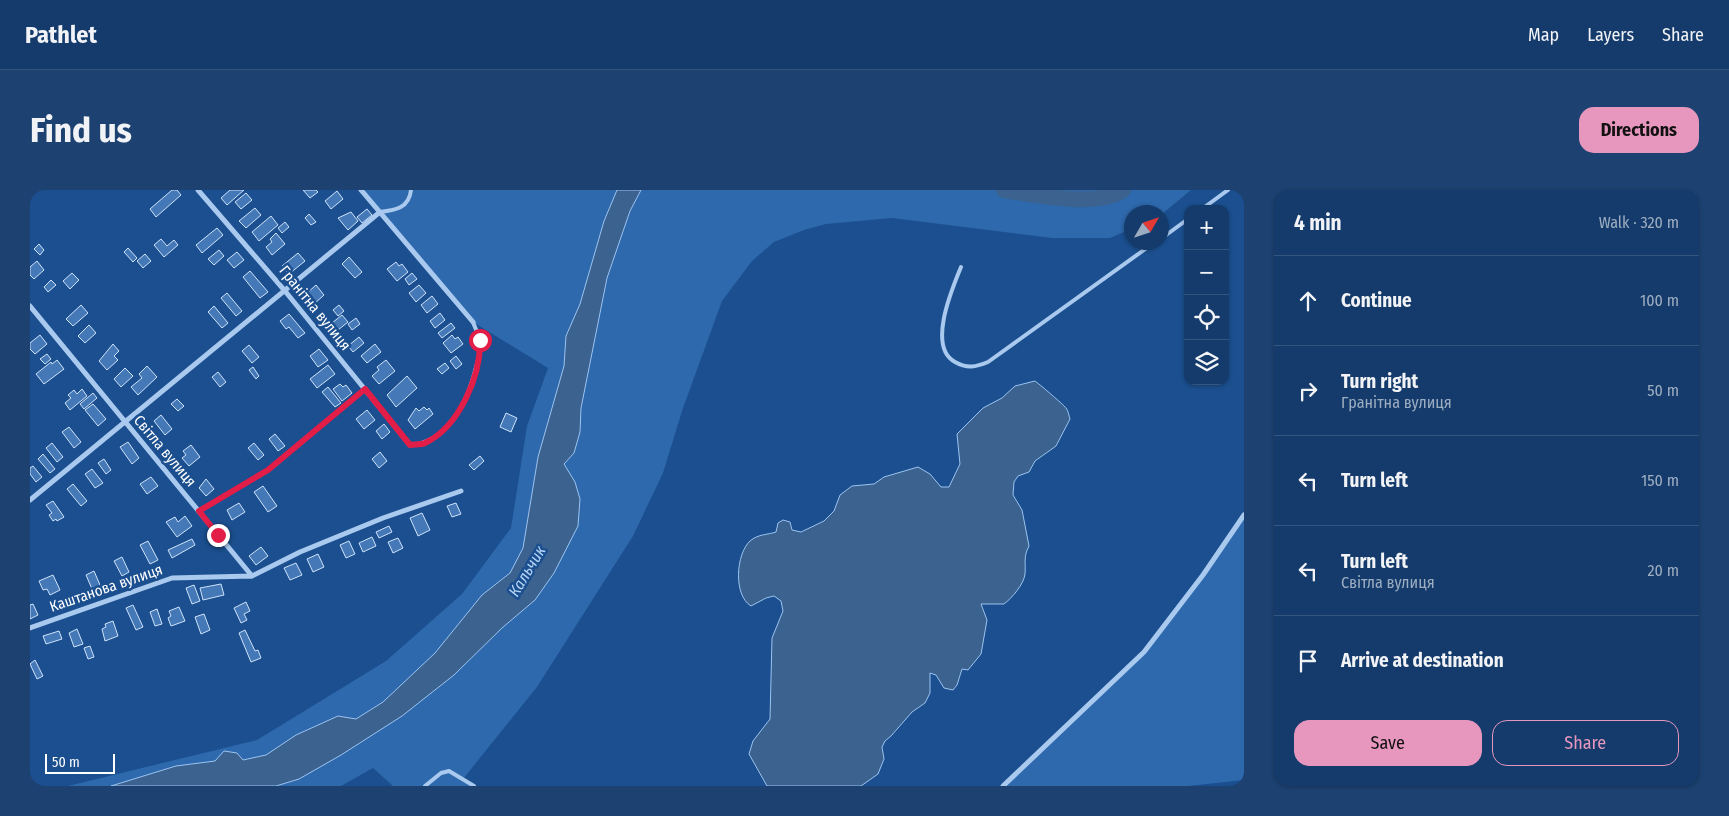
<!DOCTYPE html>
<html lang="en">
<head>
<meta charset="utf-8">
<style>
	body { margin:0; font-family:"Fira Sans Condensed",sans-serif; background:#1d4271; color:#f1f3f6 }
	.controls { position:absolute; right:15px; top:15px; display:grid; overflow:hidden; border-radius:10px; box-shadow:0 1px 4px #0004 }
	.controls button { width:45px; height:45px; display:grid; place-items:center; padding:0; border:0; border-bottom:1px solid #33557e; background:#143b6b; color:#f1f3f6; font:25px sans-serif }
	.compass { position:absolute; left:1094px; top:15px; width:45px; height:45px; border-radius:50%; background:#143b6b; box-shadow:0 1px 4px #0004; rotate:51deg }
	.scale { position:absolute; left:15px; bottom:12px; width:70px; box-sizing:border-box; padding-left:5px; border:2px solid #fff; border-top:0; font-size:14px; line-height:18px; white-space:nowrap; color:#fff; -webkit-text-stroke:4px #1b4f8f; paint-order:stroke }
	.stop { position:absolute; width:15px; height:15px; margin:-11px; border:4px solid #e11d48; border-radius:50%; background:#fff }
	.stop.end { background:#e11d48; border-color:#fff; box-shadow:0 1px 5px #0008 }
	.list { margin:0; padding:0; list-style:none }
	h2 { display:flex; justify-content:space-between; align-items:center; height:65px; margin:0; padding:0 20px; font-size:21px }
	h2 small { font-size:16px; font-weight:400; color:#9dadc1 }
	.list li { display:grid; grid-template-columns:32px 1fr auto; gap:15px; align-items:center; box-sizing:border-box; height:90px; padding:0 20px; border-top:1px solid #33557e }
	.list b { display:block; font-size:19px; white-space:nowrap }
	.list p { margin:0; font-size:16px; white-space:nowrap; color:#9dadc1 }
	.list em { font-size:16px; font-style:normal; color:#9dadc1 }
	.actions { display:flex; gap:10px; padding:15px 20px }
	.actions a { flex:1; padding:11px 0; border:1px solid #e797bd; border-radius:15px; text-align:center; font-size:18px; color:#e797bd }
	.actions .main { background:#e797bd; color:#111 }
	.icon { flex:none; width:28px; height:28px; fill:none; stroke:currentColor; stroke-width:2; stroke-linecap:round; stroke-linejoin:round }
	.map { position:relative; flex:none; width:1214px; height:596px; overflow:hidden; border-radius:15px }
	header { display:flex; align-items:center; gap:30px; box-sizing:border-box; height:70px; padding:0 25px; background:#143b6b; border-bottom:1px solid #33557e }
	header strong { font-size:24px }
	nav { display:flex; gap:28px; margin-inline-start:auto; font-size:18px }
	.intro { display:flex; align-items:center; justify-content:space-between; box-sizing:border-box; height:120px; padding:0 30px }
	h1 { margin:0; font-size:35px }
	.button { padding:12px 22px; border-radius:15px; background:#e797bd; color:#111; font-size:18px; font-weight:700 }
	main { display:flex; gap:30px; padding:0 30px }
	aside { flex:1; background:#143b6b; border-radius:15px; box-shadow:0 1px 4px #0004 }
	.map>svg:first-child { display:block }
	.green { fill:#2e69ad }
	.water { fill:#3c6290; stroke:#9cc4f0 }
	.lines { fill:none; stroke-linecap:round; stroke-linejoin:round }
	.river { stroke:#3c6290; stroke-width:16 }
	.building { fill:#4478b7; stroke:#cfe3fa }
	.service { stroke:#a9c9ee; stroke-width:4 }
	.minor { stroke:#a9c9ee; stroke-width:5 }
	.route { stroke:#e11d48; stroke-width:6 }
	.labels { text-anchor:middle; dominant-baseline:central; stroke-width:5; stroke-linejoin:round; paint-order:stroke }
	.street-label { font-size:15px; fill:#fff; stroke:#1b4f8f }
	.water-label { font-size:16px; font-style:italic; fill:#b5d3f5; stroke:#1b4f8f }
</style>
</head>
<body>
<header>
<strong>Pathlet</strong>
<nav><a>Map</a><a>Layers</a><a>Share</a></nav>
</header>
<div class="intro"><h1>Find us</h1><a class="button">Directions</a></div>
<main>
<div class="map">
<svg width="1214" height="596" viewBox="0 0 1214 596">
	<rect width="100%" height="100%" fill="#1b4f8f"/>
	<!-- green -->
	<path class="green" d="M331,0H1161L1132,24V22H1102L1101,39L1080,48H1022L862,28L796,34L774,40L744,52L722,71L692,111L653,218L633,283L603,346L507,497L433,589L444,596H363L343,578L311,596H38L227,550L356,471L432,404L481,338L497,236L518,178L443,132Z
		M1214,325V590L1158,596H973L1114,462Z"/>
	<!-- water -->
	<path class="water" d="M587,0H611L600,21L577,88L551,218L550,242L544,263L534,274L545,292L550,309L548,336L524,383L505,410L472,438L424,485L372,526L311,565L269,589L246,596H81L146,576L185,571L194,561L207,563L213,570L236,565L266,545L308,526L326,529L353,512L405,463L452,405L480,383L493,358L508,267L534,176L536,146L550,114L574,31Z
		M1005,191C1008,193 1034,215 1036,218C1038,220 1039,226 1040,229L1026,256L1005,271L999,282L988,286L984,292L983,305L992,320L999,356C993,367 996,373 995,384C994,394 982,408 974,414H951L957,430L951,464L938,480L932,479L927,495L923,500L914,498L906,485L900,483V503L895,513L882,522L861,546L855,551L852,557L854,569L848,584L831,596H737L719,564L723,551L740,529L742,448L753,421L751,411L744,406L736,408L721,416C703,405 706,364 720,351C728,344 737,345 746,342L748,333L753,330L760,332L762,340L771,342L794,331L804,321L810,305L822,296L844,294L854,287L888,277L900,284L911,297H919L930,274L927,244L953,218L972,208L985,196Z"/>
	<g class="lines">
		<!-- river -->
		<path class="river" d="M974,0C1005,5 1067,18 1093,0"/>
	</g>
	<!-- building -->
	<path class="building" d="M142,0H147L151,5L126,27L120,19Z
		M200,0H214L197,15L191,8Z
		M273,0H286L288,2L280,8Z
		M307,1L313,9L301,19L295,11Z
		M216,3L222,10L211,19L205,12Z
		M225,18L231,25L216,38L209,31Z
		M337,19L342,25L332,33L327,27Z
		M321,22L328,31L318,40L308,28Z
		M279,24L286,32L281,35L275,28Z
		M241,26L248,35L229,51L222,42Z
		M255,32L259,37L252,43L248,38Z
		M187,38L193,45L172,63L166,55Z
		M246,43L255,54L242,65L236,57L242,52L240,49Z
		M131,49L137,56L144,50L148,55L134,67L124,55Z
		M9,54L14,60L10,65L4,59Z
		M98,58L107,68L103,72L94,62Z
		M189,60L194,66L184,75L178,69Z
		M207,62L214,70L204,78L197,70Z
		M268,63L275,71L259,84L252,76Z
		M115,64L121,71L113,78L107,71Z
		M319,67L332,82L325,88L312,74Z
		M7,71L14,80L4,89L0,85V77Z
		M366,72L369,76L372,74L378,82L367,91L357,79Z
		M220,81L238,102L230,108L213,87Z
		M42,83L49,90L40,99L33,91Z
		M382,83L387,89L379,95L375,89Z
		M21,90L26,95L18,102L14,97Z
		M286,95L294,105L284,114L276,104Z
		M389,95L396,103L386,112L379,103Z
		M197,103L212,121L206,126L191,108Z
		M402,106L408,114L397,123L391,115Z
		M51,115L58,123L43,136L36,129Z
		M309,115L314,121L308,126L303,120Z
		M184,116L198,133L192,138L178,122Z
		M410,123L415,130L405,138L400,131Z
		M259,124L275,143L268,148L259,137L256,139L250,131Z
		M312,125L318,132L308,140L302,133Z
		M326,128L330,134L322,140L318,134Z
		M421,133L425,138L412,148L408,143Z
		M59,135L66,143L55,153L48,146Z
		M10,145L17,154L5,164L0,159V153Z
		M422,145L425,149L428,147L433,154L421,163L413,153Z
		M329,147L334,153L323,162L318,156Z
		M83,154L89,161L84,166L88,170L77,180L69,171Z
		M345,154L351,162L337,173L331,166Z
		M219,155L229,167L222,173L212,161Z
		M289,159L298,170L288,177L280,166Z
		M17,164L21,169L15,174L10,169Z
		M426,166L432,174L426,179L420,171Z
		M27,170L34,179L14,194L6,184L21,172L22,174Z
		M356,170L365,181L349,194L342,186L349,180L347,177Z
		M415,173L419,178L412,184L407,179Z
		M298,175L305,184L287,198L280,189Z
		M117,176L127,187L108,205L101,197L112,188L109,184Z
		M223,177L229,186L226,189L219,180Z
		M95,178L103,186L91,197L84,189Z
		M188,182L196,192L190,197L182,187Z
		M377,186L387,198L366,217L357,205Z
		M310,194L313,197L316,195L322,203L312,211L303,199Z
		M298,197L311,213L305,217L292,202Z
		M52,199L57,206L40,220L35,213L41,208L38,205L44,200L47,204Z
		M63,203L67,208L54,219L50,214Z
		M147,209L154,216L148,221L141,214Z
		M63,214L76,229L68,236L55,220Z
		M394,217L397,220L399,218L403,224L385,239L378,230L386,218L389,221Z
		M337,220L345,230L334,239L326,229Z
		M476,223L487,228L481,242L470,237Z
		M131,225L142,239L135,245L124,231Z
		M354,234L360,242L352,249L346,241Z
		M39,237L51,252L44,258L32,242Z
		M245,244L255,256L248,261L239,249Z
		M98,252L109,268L102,274L90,257Z
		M22,253L33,267L27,272L16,258Z
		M224,253L234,265L228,270L218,258Z
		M161,255L170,267L159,276L152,268L156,265L153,261Z
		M350,262L357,271L349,278L342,269Z
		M13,264L25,279L20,283L8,269Z
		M450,266L454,271L444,280L439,275Z
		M74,269L81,280L76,284L68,273Z
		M3,276L12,287L6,292L0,284V278Z
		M62,279L73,293L65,298L55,284Z
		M121,287L128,296L117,304L110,294Z
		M176,289L184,299L176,306L169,298Z
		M43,294L57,311L51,316L37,299Z
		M233,296L247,316L238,322L224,302Z
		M23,311L34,327L27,331L26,329L23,331L19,325L22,323L16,315Z
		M209,313L215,322L202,330L197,320Z
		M426,313L431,324L422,327L417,316Z
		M392,323L400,340L388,346L380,328Z
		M155,326L162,336L147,347L136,332L145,327L148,332Z
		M359,336L362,342L349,348L346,342Z
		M342,347L346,356L333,362L329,353Z
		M368,348L373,358L363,363L358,352Z
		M162,349L165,355L142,368L138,360Z
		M118,351L128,370L120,374L110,355Z
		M319,351L325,364L316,368L310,355Z
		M231,357L238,366L226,375L219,366Z
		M288,364L294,377L283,382L277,369Z
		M92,367L99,382L92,386L84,371Z
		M266,373L272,385L260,390L254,378Z
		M64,381L73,402L65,406L56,385Z
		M23,385L30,400L20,405L17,399L13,400L9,391Z
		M191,394L194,405L173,410L170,398Z
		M164,395L170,411L162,414L156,398Z
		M34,408L38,417L32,420L28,411Z
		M216,412L220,421L214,424L217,430L211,433L204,418Z
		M3,414L8,425L0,429V415Z
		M103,415L113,437L106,440L96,418Z
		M149,417L155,431L141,436L138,428L141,426L139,421Z
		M127,419L132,434L125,436L120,422Z
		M174,424L180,440L171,444L165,427Z
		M83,431L88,446L75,451L72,439L76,437L75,434Z
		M47,439L53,454L44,457L39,443Z
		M215,440L225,461L228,460L231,468L221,472L209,443Z
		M29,441L32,449L16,454L13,446Z
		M60,456L64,467L58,469L54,458Z
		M5,470L13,486L7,489L0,474Z"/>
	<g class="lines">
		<!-- service -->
		<path class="service" d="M1172,19L1198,0
			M350,22C366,20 379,18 381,0
			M1132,48L1158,29
			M931,77C922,99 897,157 925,172C937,179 946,177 958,172L1125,52
			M380,255C418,252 436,214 445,181C447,172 452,161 450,151C449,145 445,138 443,132
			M169,321L238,280L335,199
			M395,596L411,583L419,581L444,596"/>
		<!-- minor -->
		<path class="minor" d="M168,0L255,101L380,255
			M331,0L443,132
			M0,116L222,386
			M0,310L350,22
			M0,438L142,388L222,386L270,362L353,328L431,301
			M973,596L1114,462L1173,385L1214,325"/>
	</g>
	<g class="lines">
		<!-- route -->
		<path class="route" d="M188,345L169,321L238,280L335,199L380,255C384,254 391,255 395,253C429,237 451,186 450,150"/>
	</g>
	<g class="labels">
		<!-- street labels -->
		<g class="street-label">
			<text transform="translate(285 118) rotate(51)">Гранітна вулиця</text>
			<text transform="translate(135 261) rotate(50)">Світла вулиця</text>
			<text transform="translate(76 398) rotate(-19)">Каштанова вулиця</text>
		</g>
		<!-- water labels -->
		<g class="water-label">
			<text transform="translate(497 381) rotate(-59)">Кальчик</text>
		</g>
	</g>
</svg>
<div class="controls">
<button>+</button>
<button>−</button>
<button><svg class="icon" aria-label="locate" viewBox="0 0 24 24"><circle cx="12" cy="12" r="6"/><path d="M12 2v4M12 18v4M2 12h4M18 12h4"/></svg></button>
<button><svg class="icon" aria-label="layers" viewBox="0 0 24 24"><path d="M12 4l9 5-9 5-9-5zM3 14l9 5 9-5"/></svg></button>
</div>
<svg class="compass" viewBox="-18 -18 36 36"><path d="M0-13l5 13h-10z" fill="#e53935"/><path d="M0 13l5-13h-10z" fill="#9dadc1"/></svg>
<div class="scale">50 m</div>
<div class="stop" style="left:450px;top:150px"></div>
<div class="stop end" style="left:188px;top:345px"></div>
</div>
<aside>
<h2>4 min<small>Walk · 320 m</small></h2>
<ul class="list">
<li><svg class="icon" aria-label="ahead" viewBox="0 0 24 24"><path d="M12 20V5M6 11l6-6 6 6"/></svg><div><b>Continue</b></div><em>100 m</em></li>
<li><svg class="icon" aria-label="right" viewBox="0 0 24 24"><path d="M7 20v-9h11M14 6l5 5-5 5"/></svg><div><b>Turn right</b><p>Гранітна вулиця</p></div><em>50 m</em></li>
<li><svg class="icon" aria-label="left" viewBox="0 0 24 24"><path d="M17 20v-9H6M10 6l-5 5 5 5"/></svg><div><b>Turn left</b></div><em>150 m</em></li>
<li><svg class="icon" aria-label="left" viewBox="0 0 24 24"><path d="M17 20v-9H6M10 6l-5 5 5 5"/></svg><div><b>Turn left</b><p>Світла вулиця</p></div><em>20 m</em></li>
<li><svg class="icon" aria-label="arrive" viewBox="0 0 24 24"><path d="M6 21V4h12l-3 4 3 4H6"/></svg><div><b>Arrive at destination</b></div></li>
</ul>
<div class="actions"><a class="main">Save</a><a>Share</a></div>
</aside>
</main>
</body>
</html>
